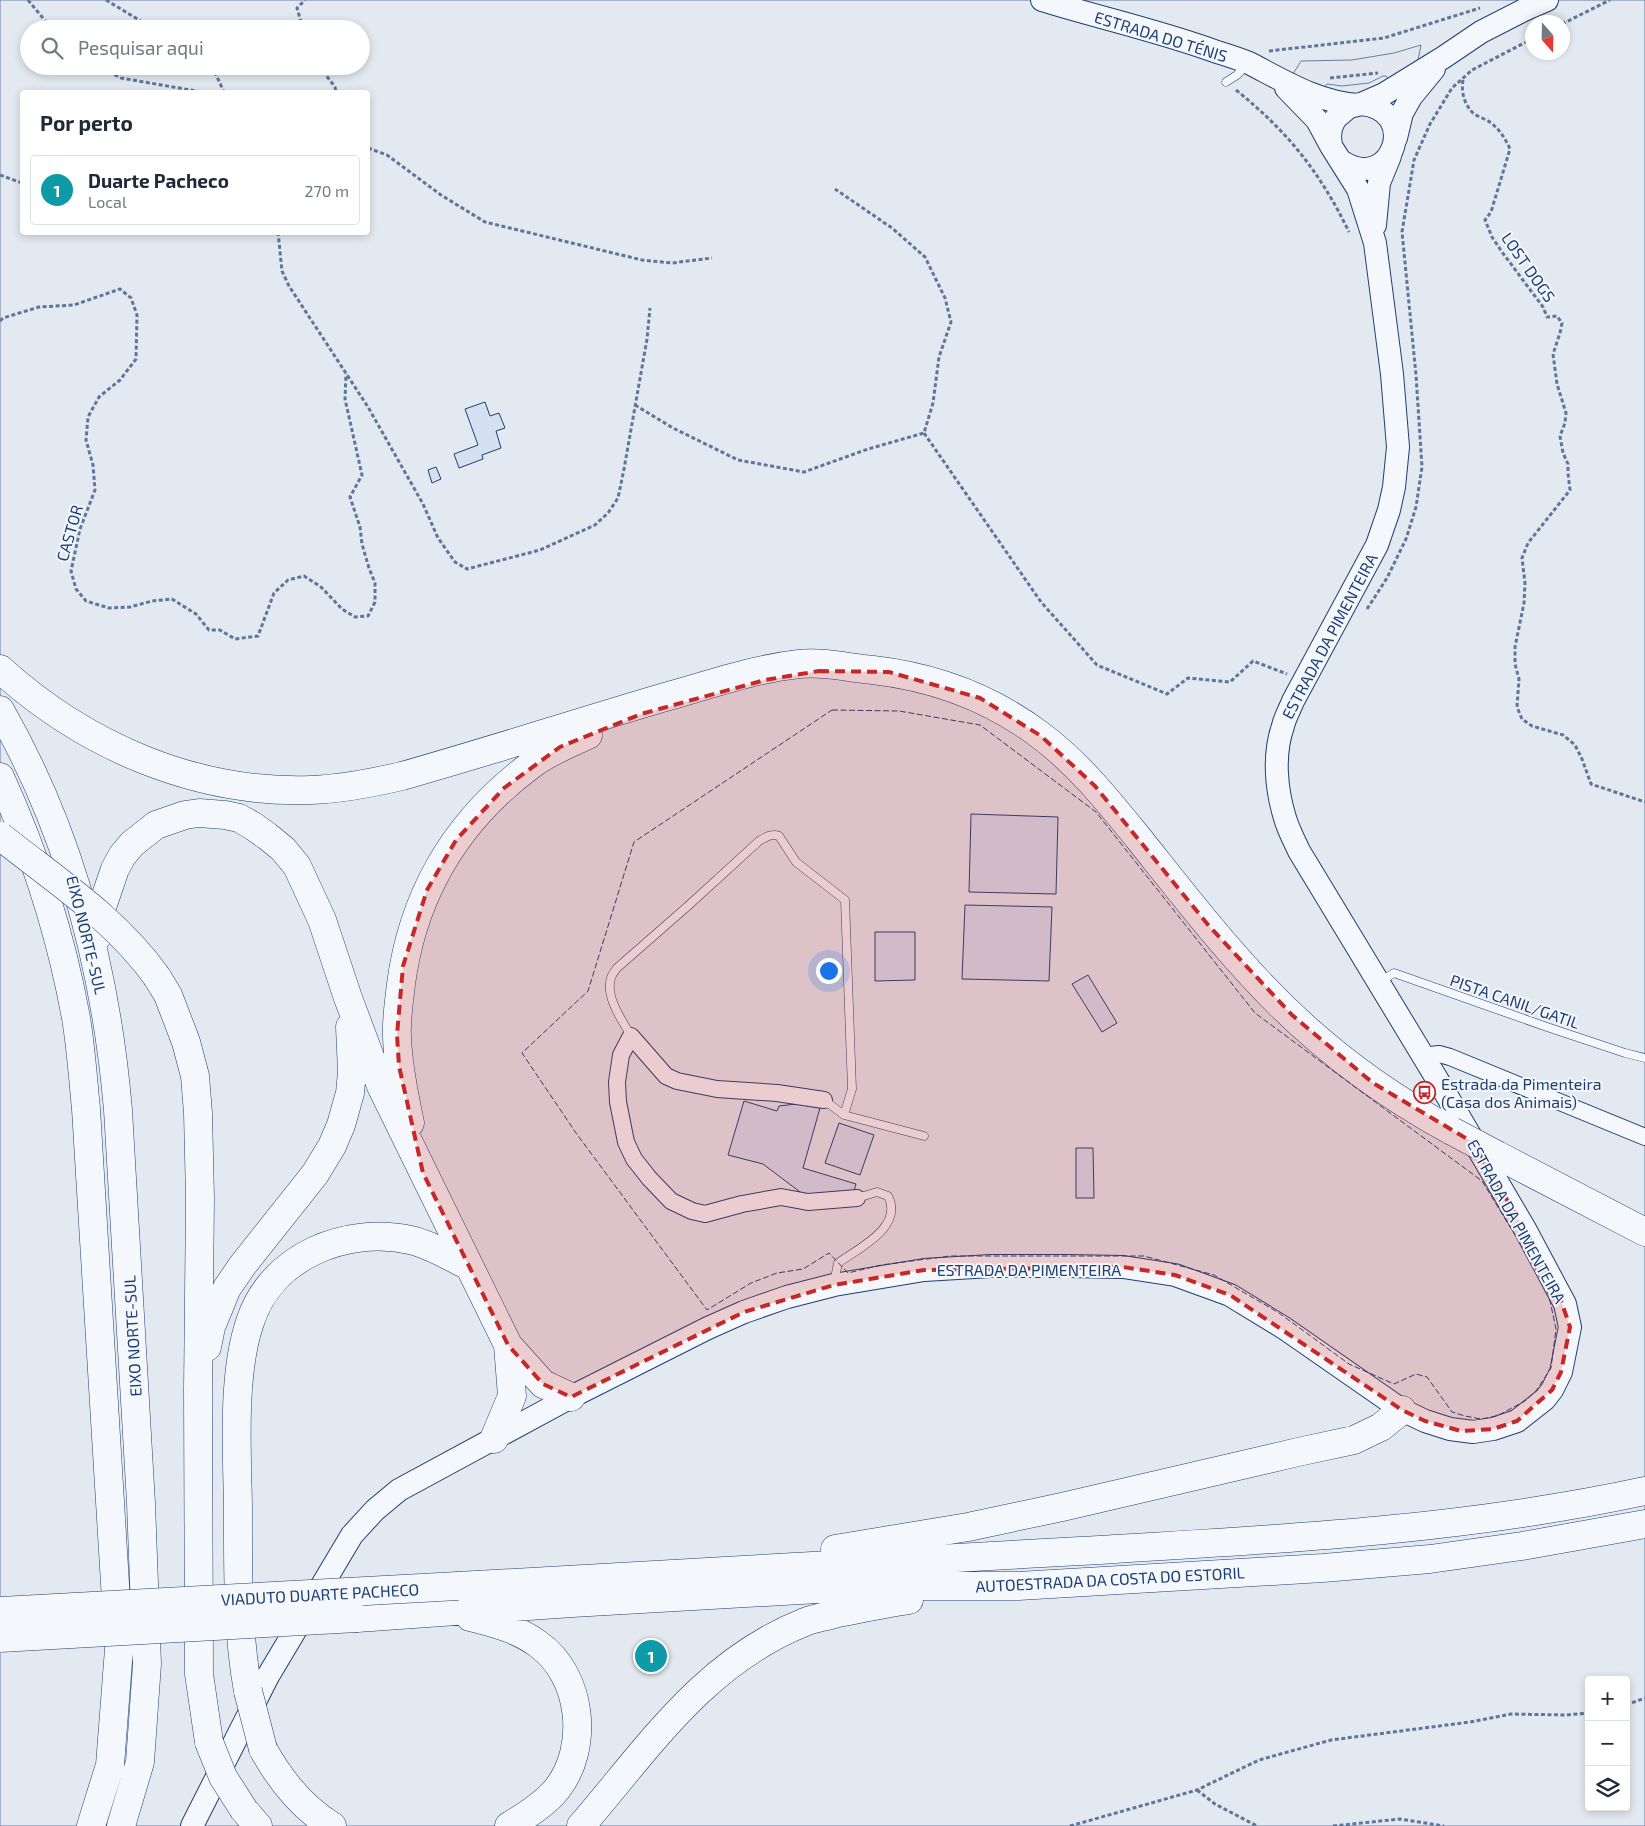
<!DOCTYPE html>
<html lang="pt">
<head>
<meta charset="utf-8">
<style>
	body { margin:0; font-family:"Exo 2",sans-serif; background:#f6f6f7; color:#1f2937 }
	.controls { position:absolute; right:15px; bottom:15px; display:grid; overflow:hidden; border-radius:5px; box-shadow:0 2px 8px #0003 }
	.controls button { width:45px; height:45px; display:grid; place-items:center; padding:0; border:0; border-bottom:1px solid #e0e1e3; background:#fff; color:#1f2937; font:25px sans-serif }
	.compass { position:absolute; left:1525px; top:15px; width:45px; height:45px; border-radius:50%; background:#fff; box-shadow:0 2px 8px #0003; rotate:160deg }
	.you { position:absolute; left:828px; top:970px; width:18px; height:18px; margin:-12px; border:4px solid #fff; border-radius:50%; background:#1a73e8; box-shadow:0 0 0 8px #1a73e833 }
	.badge { display:grid; place-items:center; width:32px; height:32px; border-radius:50%; background:#d93025; color:#fff; font-size:16px; font-weight:700 }
	.pin { position:absolute; translate:-50% -50%; border:2px solid #fff; box-shadow:0 1px 5px #0006 }
	.list { margin:0; padding:0; list-style:none }
	h2 { display:flex; justify-content:space-between; align-items:center; height:65px; margin:0; padding:0 20px; font-size:21px }
	h2 small { font-size:16px; font-weight:400; color:#747a83 }
	.list li { display:grid; grid-template-columns:32px 1fr auto; gap:15px; align-items:center; box-sizing:border-box; height:70px; margin:0 10px 10px; padding:0 10px; border:1px solid #e0e1e3; border-radius:5px }
	.list b { display:block; font-size:19px; white-space:nowrap }
	.list p { margin:0; font-size:16px; white-space:nowrap; color:#747a83 }
	.list em { font-size:16px; font-style:normal; color:#747a83 }
	.icon { flex:none; width:28px; height:28px; fill:none; stroke:currentColor; stroke-width:2; stroke-linecap:round; stroke-linejoin:round }
	.map { position:relative; flex:none; width:1645px; height:1826px; overflow:hidden }
	.search { position:absolute; background:#fff; box-shadow:0 2px 8px #0003; left:20px; top:20px; width:350px; height:55px; display:flex; align-items:center; gap:12px; box-sizing:border-box; padding:0 18px; border-radius:28px; color:#747a83; font-size:19px }
	.panel { position:absolute; background:#fff; box-shadow:0 2px 8px #0003; left:20px; top:90px; width:350px; height:145px; border-radius:5px }
	.map>svg:first-child { display:block }
	.green { fill:#e3e9f0; stroke:#687fa3; fill-rule:evenodd }
	.parking { fill:#e3e8f0; stroke:#687fa3 }
	.building { fill:#d5e0f0; stroke:#1d3f73 }
	.lines { fill:none; stroke-linecap:round; stroke-linejoin:round }
	.lane-casing { stroke:#1d3f73; stroke-width:9 }
	.street-casing { stroke:#1d3f73; stroke-width:18 }
	.secondary-casing { stroke:#1d3f73; stroke-width:24 }
	.highway-casing { stroke:#1d3f73; stroke-width:29 }
	.path { stroke:#5e769c; stroke-width:3; stroke-dasharray:4 2.5; stroke-linecap:butt }
	.lane { stroke:#f4f7fb; stroke-width:8 }
	.street { stroke:#f4f7fb; stroke-width:16 }
	.secondary { stroke:#f4f7fb; stroke-width:22 }
	.highway { stroke:#f4f7fb; stroke-width:28 }
	.highway-bridge-casing { stroke:#1d3f73; stroke-width:29; stroke-linecap:butt }
	.highway-bridge { stroke:#f4f7fb; stroke-width:28 }
	.fence { stroke:#1d3f73; stroke-width:1; stroke-dasharray:6 2.5; stroke-linecap:butt }
	.marked { fill:#c62828; fill-opacity:0.2; stroke:#c62828; stroke-width:4; stroke-dasharray:10 6; stroke-linejoin:round }
	.labels { text-anchor:middle; dominant-baseline:central; stroke-width:4; stroke-linejoin:round; paint-order:stroke }
	.street-label { font-size:16px; fill:#1d3f73; stroke:#f4f7fb }
	.poi-label { font-size:16px; fill:#1d3f73; stroke:#f4f7fb; text-anchor:start }
</style>
</head>
<body>
<div class="map">
<svg width="1645" height="1826" viewBox="0 0 1645 1826">
	<rect width="100%" height="100%" fill="#f4f7fb"/>
	<!-- green -->
	<path class="green" d="M0,0H1645V1826H0ZM1532,22H1562V52H1532ZM29,29H361V66H29ZM22,92H368V232H22ZM1589,1680H1626V1807H1589Z"/>
	<!-- parking -->
	<path class="parking" d="M1421,45L1418,60L1391,84L1386,76H1383L1369,83L1342,86L1327,84L1321,93L1293,74L1301,61L1352,60L1394,53Z"/>
	<!-- building -->
	<path class="building" d="M485,402L490,416L499,413L505,428L496,431L501,448L482,455L483,459L459,468L454,454L478,445L465,409Z
		M436,467L441,479L432,483L428,470Z
		M971,814L1058,817L1056,894L969,892Z
		M965,905L1052,907L1049,981L962,979Z
		M875,932H915V980L875,981Z
		M1088,975L1117,1023L1102,1032L1072,984Z
		M744,1101L777,1111L779,1106L796,1104L820,1108L803,1168L856,1184L853,1194L808,1198L763,1164L728,1155Z
		M839,1123L874,1135L860,1175L825,1163Z
		M1076,1148H1093L1094,1198H1076Z"/>
	<g class="lines">
		<defs>
			<path id="lane" d="M1226,82L1237,75L1247,64
				M1381,981L1394,973L1547,1027L1625,1053L1645,1058
				M631,1036C622,1020 605,997 611,978C612,974 615,971 617,968L689,905L759,841C766,837 772,833 779,836L796,862L845,900L852,1089L844,1115
				M824,1100L844,1115L924,1136
				M834,1283L838,1263C859,1248 904,1227 888,1196L877,1192L857,1198"/>
			<path id="street" d="M1422,1056L1439,1054L1450,1057L1645,1137
				M824,1100L777,1093L717,1089L677,1081L666,1076L631,1036L621,1055L617,1082L618,1102L626,1142L634,1159L649,1178L671,1201L692,1211L705,1214L742,1204L781,1197L808,1202L857,1198"/>
			<path id="secondary" d="M1042,0C1100,18 1160,31 1217,52C1227,55 1239,59 1249,63C1284,81 1317,102 1358,105
				M1286,88L1317,120L1331,146
				M1396,138L1402,113L1411,97L1434,69
				M1341,161C1393,195 1421,109 1361,104
				M1375,225L1379,183L1390,156
				M192,1826L268,1676L352,1535L375,1510L399,1490L571,1397L708,1328L744,1312L787,1297L834,1285L924,1270L991,1266H1068L1123,1267L1175,1275L1230,1295L1284,1328L1402,1410L1425,1421L1450,1429L1473,1432L1493,1429L1517,1421L1545,1399L1552,1390L1561,1372L1570,1327L1565,1304L1525,1229L1440,1084L1299,851C1294,840 1288,829 1285,818C1276,789 1273,755 1283,726C1285,717 1290,709 1293,701L1377,545L1389,510L1394,487L1398,447L1392,374L1375,243L1358,189L1331,146L1330,137L1331,128L1335,119L1349,107L1361,104L1384,94L1444,57L1481,32L1524,10L1547,0"/>
			<path id="highway" d="M0,669C85,746 196,794 311,790C342,789 372,783 402,776C490,751 577,723 665,697C709,685 753,669 799,664C824,661 848,668 873,670C934,677 991,698 1040,735C1079,764 1109,802 1139,839C1179,889 1219,941 1264,988C1318,1045 1382,1093 1452,1131
				M0,710C70,832 106,970 118,1110L141,1503L147,1664L140,1762L121,1826
				M0,777C35,854 61,935 76,1018C81,1048 83,1079 86,1109L119,1649L110,1765L91,1826
				M97,937L101,910L115,869L122,856L132,844L156,825L185,815L199,813L225,815L239,818L253,826L267,836L283,849L297,866L322,920L348,998L381,1086L508,1345L543,1384L571,1397
				M157,977L168,995L186,1042L195,1076L198,1113L200,1198L198,1390L199,1674L209,1742
				M410,1123C404,1095 398,1066 397,1037C396,1020 399,1002 401,984C413,894 457,820 531,765C548,752 568,744 588,735
				M1497,1155L1645,1232
				M207,1347L211,1327L227,1288L242,1266L315,1174L332,1146L341,1125L350,1093L352,1072L350,1027
				M494,1439L512,1396L508,1345
				M835,1549L968,1527L1062,1507L1298,1452L1354,1440L1381,1427L1402,1410
				M458,1586C665,1575 872,1563 1080,1551C1269,1540 1459,1531 1645,1491
				M470,1617C494,1623 518,1629 538,1644C582,1675 590,1747 557,1789C545,1804 526,1816 509,1826
				M357,1618L572,1603L871,1586H1018L1323,1568L1430,1559L1522,1546L1645,1524
				M248,1691C237,1631 238,1567 238,1506C237,1451 232,1374 250,1322C271,1256 346,1226 410,1240C430,1244 450,1257 469,1266
				M263,1749C280,1780 301,1807 332,1826
				M244,1810L258,1826
				M581,1826C649,1747 704,1662 805,1622C814,1618 824,1617 834,1614C859,1609 883,1604 909,1600"/>
		</defs>
		<!-- lane casing -->
		<use href="#lane" class="lane-casing"/>
		<!-- street casing -->
		<use href="#street" class="street-casing"/>
		<!-- secondary casing -->
		<use href="#secondary" class="secondary-casing"/>
		<!-- highway casing -->
		<use href="#highway" class="highway-casing"/>
		<!-- path -->
		<path class="path" d="M28,0L52,29
			M106,0L149,26L161,29
			M1562,24L1610,0
			M303,29L297,8L305,0
			M1269,51L1384,38L1480,8
			M97,66L121,78L202,92
			M212,66L224,92
			M319,66L335,87L336,92
			M1330,78L1378,73
			M1463,80C1461,92 1464,104 1473,113C1478,117 1486,119 1491,123C1500,130 1505,138 1510,149L1491,212L1485,220L1492,237L1502,252L1543,307L1547,317L1557,316L1562,323L1560,333L1553,354L1557,384L1566,413L1565,423L1560,436L1563,453L1568,464V473L1570,490L1528,543L1522,558L1525,583L1524,603L1515,647V664L1519,679L1517,707L1522,719L1532,726L1563,735L1575,745L1582,759L1591,784L1645,802
			M1236,90C1288,132 1320,172 1349,232
			M368,148L387,155L441,195L485,222L642,260L672,263L712,258
			M0,175L22,183
			M278,232L282,271L289,286L368,407L423,504L438,538L455,562L467,569L540,550L595,525L608,513L618,498L624,469L647,339L650,308
			M0,321L3,318L39,307L74,305L120,289L131,298L137,315L136,359L120,380L99,397L88,417L86,440L93,465L95,490L80,529L71,571L76,589L86,601L109,608L130,607L152,601L172,599L196,614L209,630H220L235,639L258,636L274,593L288,580L304,576L321,587L342,609L355,617L368,616L375,602V583L369,568L362,544L360,527L350,497L362,475L345,399L346,374
			M635,405L673,428L738,460L804,472L868,449L924,433L933,403L939,357L951,322L945,298L925,257L892,228L835,189
			M924,433L1041,602L1097,665L1167,694L1188,678L1230,682L1253,661L1287,674
			M1367,609L1387,578L1406,539L1416,507L1422,467L1416,375L1402,232L1414,160L1430,124L1452,88L1472,70L1532,39
			M1626,1705L1645,1698
			M1197,1790L1215,1804L1257,1826
			M1070,1826L1197,1790L1259,1760L1331,1740L1470,1722L1511,1714L1566,1715L1589,1713
			M1333,1826L1400,1819L1444,1826"/>
		<!-- lane -->
		<use href="#lane" class="lane"/>
		<!-- street -->
		<use href="#street" class="street"/>
		<!-- secondary -->
		<use href="#secondary" class="secondary"/>
		<!-- highway -->
		<use href="#highway" class="highway"/>
		<defs>
			<path id="highway-bridge" d="M0,836C55,880 116,919 157,977
				M1452,1131L1497,1155
				M0,1611L458,1586
				M0,1638L357,1618
				M248,1691L263,1749
				M209,1742L223,1777L244,1810"/>
		</defs>
		<!-- highway-bridge casing -->
		<use href="#highway-bridge" class="highway-bridge-casing"/>
		<!-- highway-bridge -->
		<use href="#highway-bridge" class="highway-bridge"/>
		<!-- fence -->
		<path class="fence" d="M832,710L899,711L980,725L1096,812L1255,1013L1482,1181L1534,1266L1549,1296L1556,1329L1551,1368L1536,1391L1525,1401L1497,1416L1481,1419L1465,1416L1452,1412L1427,1377L1416,1374L1394,1384L1349,1364L1279,1313L1214,1275L1144,1256H950L881,1265L848,1273L829,1253L803,1269L777,1273L751,1283L707,1310L576,1133L522,1053L588,991L634,842Z"/>
	</g>
	<!-- marked area -->
	<path class="marked" d="M819,671L889,672L980,698L1041,736L1095,786L1209,926L1292,1015L1373,1083L1474,1143L1555,1283L1570,1327L1561,1372L1552,1390L1517,1421L1493,1429L1461,1431L1425,1421L1402,1410L1230,1295L1175,1275L1123,1267L924,1270L834,1285L744,1312L571,1397L543,1384L508,1345L423,1173L399,1066L397,1035L403,966L427,890L456,840L504,788L560,747L641,714L765,680Z"/>
	<!-- icons -->
	<defs>
		<symbol id="bus-ring" viewBox="-11 -11 22 22"><circle r="9.5" fill="#f4f7fb" stroke="#c62828" stroke-width="1.5"/><path d="M-5-6H5V4H4V6H2V4H-2V6H-4V4H-5ZM-3.5-4V0h7V-4ZM-3.5 1.2v1.5H-2V1.2ZM2 1.2v1.5H3.5V1.2Z" fill="#c62828"/></symbol>
	</defs>
	<g fill-rule="evenodd">
		<use href="#bus-ring" x="1412" y="1080" width="25" height="25"/>
	</g>
	<g class="labels">
		<!-- street labels -->
		<g class="street-label">
			<text transform="translate(1161 36) rotate(17)">ESTRADA DO TÉNIS</text>
			<text transform="translate(1529 267) rotate(55)">LOST DOGS</text>
			<text transform="translate(69 533) rotate(-74)">CASTOR</text>
			<text transform="translate(1329 636) rotate(-62)">ESTRADA DA PIMENTEIRA</text>
			<text transform="translate(87 935) rotate(76)">EIXO NORTE-SUL</text>
			<text transform="translate(1515 1001) rotate(19)">PISTA CANIL/GATIL</text>
			<text transform="translate(1517 1221) rotate(61)">ESTRADA DA PIMENTEIRA</text>
			<text x="1029" y="1269">ESTRADA DA PIMENTEIRA</text>
			<text transform="translate(132 1336) rotate(-93)">EIXO NORTE-SUL</text>
			<text transform="translate(1110 1579) rotate(-3)">AUTOESTRADA DA COSTA DO ESTORIL</text>
			<text transform="translate(320 1594) rotate(-3)">VIADUTO DUARTE PACHECO</text>
		</g>
		<!-- poi labels -->
		<g class="poi-label">
			<text x="1441" y="1083">Estrada da Pimenteira<tspan x="1441" dy="18">(Casa dos Animais)</tspan></text>
		</g>
	</g>
</svg>
<div class="controls">
<button>+</button>
<button>−</button>
<button><svg class="icon" aria-label="layers" viewBox="0 0 24 24"><path d="M12 4l9 5-9 5-9-5zM3 14l9 5 9-5"/></svg></button>
</div>
<svg class="compass" viewBox="-18 -18 36 36"><path d="M0-13l5 13h-10z" fill="#e53935"/><path d="M0 13l5-13h-10z" fill="#747a83"/></svg>
<div class="you"></div>
<div class="pin badge" style="left:651px;top:1656px;background:#0f9aa8">1</div>
<div class="search"><svg class="icon" aria-label="search" viewBox="0 0 24 24"><circle cx="10" cy="10" r="6"/><path d="M15 15l6 6"/></svg>Pesquisar aqui</div>
<section class="panel">
<h2>Por perto<small></small></h2>
<ul class="list">
<li><span class="badge" style="background:#0f9aa8">1</span><div><b>Duarte Pacheco</b><p>Local</p></div><em>270 m</em></li>
</ul>
</section>
</div>
</body>
</html>
